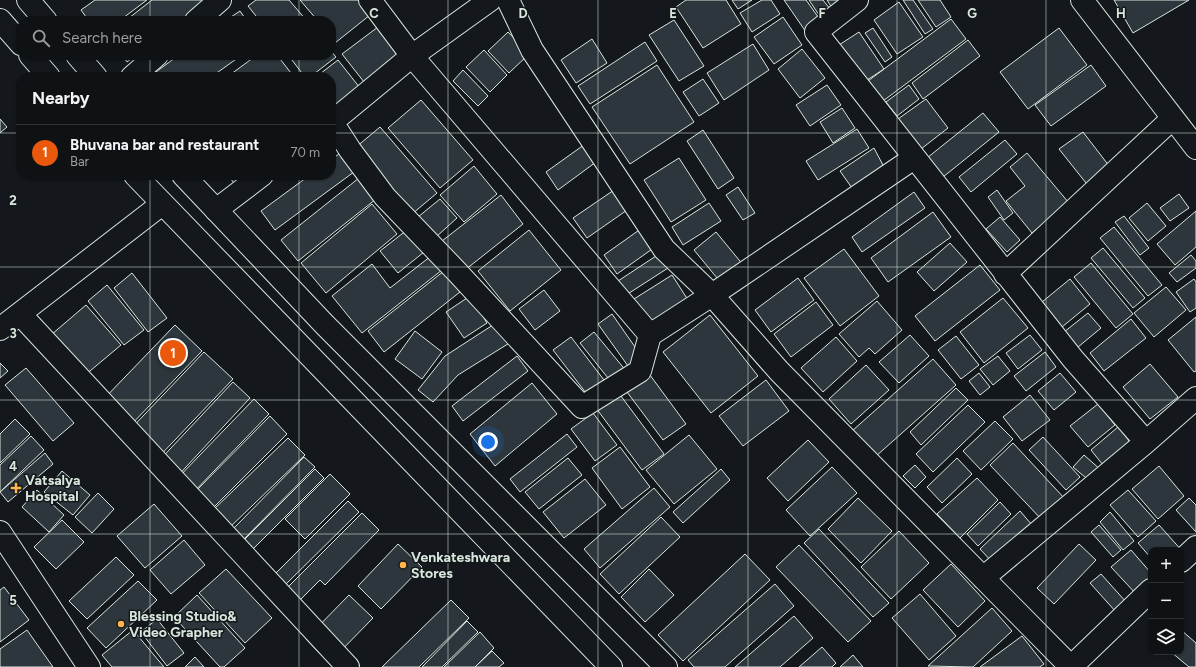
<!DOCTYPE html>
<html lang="en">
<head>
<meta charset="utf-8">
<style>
	body { margin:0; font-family:Figtree,sans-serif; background:#181b1e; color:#f1f3f6 }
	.controls { position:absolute; right:12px; bottom:12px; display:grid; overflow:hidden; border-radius:8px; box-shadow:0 1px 3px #0004 }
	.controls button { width:36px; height:36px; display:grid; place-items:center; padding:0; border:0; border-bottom:1px solid #2f3234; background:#0f1215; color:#f1f3f6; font:20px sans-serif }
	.you { position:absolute; left:488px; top:442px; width:14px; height:14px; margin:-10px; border:3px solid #fff; border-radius:50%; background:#1a73e8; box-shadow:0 0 0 6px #1a73e833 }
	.badge { display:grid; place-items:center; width:26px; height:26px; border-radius:50%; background:#ea580c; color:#fff; font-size:13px; font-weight:700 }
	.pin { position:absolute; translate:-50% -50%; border:2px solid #fff; box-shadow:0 1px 4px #0006 }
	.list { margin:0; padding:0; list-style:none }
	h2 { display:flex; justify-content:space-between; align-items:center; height:52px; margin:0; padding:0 16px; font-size:17px }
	h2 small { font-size:13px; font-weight:400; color:#9b9ea0 }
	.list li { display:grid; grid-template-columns:26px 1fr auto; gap:12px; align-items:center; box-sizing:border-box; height:56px; padding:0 16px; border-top:1px solid #2f3234 }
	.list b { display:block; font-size:15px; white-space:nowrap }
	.list p { margin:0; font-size:13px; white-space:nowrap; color:#9b9ea0 }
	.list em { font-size:13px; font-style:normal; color:#9b9ea0 }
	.icon { flex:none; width:22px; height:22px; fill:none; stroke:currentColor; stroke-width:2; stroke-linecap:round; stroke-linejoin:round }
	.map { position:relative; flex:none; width:1196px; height:667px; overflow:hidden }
	.search { position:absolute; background:#0f1215; box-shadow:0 1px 3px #0004; left:16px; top:16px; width:320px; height:44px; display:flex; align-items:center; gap:10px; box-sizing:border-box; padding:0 14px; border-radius:16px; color:#9b9ea0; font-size:15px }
	.panel { position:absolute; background:#0f1215; box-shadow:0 1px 3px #0004; left:16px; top:72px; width:320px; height:108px; border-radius:16px }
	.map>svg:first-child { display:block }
	.building { fill:#2c363c; stroke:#d8e6dc }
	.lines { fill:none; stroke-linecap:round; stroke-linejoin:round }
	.minor-casing { stroke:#d8e6dc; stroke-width:24 }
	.trunk-casing { stroke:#d8e6dc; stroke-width:24 }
	.minor { stroke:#14181c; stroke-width:22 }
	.trunk { stroke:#14181c; stroke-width:22 }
	.grid { fill:none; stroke:#d8e6dc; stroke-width:1; stroke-opacity:0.55 }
	.poi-dot { fill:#ffb74d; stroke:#14181c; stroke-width:1.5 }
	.labels { text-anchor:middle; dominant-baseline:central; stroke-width:3; stroke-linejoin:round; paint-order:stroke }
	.poi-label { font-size:14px; font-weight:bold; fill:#d8e6dc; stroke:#14181c; text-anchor:start }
	.grid-label { font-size:13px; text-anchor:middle; font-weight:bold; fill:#d8e6dc; stroke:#14181c; stroke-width:3; stroke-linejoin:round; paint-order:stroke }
</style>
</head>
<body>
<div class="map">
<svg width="1196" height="667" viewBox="0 0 1196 667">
	<rect width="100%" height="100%" fill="#14181c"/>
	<!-- building -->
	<path class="building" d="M95,0H147L119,21H89L81,10Z
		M152,0H208L180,21H125Z
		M256,0H289L307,21H260L248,6Z
		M300,0H358L370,15L335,43L331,37V21H318Z
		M686,0H726L741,24L703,48L676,7Z
		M732,0H752L738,9Z
		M762,0H771L780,14L752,32L740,13Z
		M784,0H806L821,21L806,32Z
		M809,0H823L834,14L823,21Z
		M827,0H843L832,8Z
		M903,0H913L933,29L925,34Z
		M918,0H940L951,17L936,27Z
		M1114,0H1189L1133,33Z
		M899,2L923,37L897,54L874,20Z
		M240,11L247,21H225Z
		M783,17L802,45L774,64L754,37Z
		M951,19L966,39L883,101L868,81Z
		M674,20L704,66L679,81L649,35Z
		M378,27L403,60L368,87L342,54Z
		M873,28L892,57L885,62L865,33Z
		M1059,28L1087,65L1028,109L1000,72Z
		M508,32L529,54L509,73L488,51Z
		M859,32L884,69L864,82L839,45Z
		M592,39L607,63L576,83L561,60Z
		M968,40L980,56L923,99L912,83Z
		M645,42L657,61L590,104L578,86Z
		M753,44L769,70L724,100L707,73Z
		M802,49L825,78L800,98L778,69Z
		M484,50L507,75L490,92L466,67Z
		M331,51L336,57L310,77H305L288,55H331Z
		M122,55H136L127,62Z
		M179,55H242L211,77H149Z
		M257,55H277L291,73L286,77H227Z
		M338,60L360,88L331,109V77H316Z
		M657,65L694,122L630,164L592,107Z
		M1091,65L1106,86L1051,126L1035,105Z
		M463,70L488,96L478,106L453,81Z
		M703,79L719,103L699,116L683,92Z
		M827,85L841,105L810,126L796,105Z
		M909,85L919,99L897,116L886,102Z
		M926,99L948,128L921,149L898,119Z
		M421,100L473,160L440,188L388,128Z
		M842,108L855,128L833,143L820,122Z
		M983,113L999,132L943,177L927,158Z
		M0,119L7,127L0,133Z
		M380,127L437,193L412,214L355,148Z
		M857,129L869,148L818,180L806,161Z
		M703,130L734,178L718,189L687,141Z
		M1083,132L1113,171L1090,188L1059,149Z
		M1005,140L1017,154L971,192L959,177Z
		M588,142L600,159L558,190L546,172Z
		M874,148L884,167L852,188L840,171Z
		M344,150L358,169L275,230L261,211L310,175H331V160Z
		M1027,153L1069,203L1032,233L1006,201L1025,186L1010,167Z
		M679,158L706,200L671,222L644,180Z
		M474,166L497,194L464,222L440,195Z
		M228,175H250L236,186Z
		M359,178L376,199L298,261L281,240Z
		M738,187L755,213L743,220L726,195Z
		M617,188L630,208L587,238L573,218Z
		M997,190L1013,213L1004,220L988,197Z
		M914,192L925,208L862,252L852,237Z
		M1179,194L1189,208L1170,221L1160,208Z
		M501,195L523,224L465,270L442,241Z
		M440,199L457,218L436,237L418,217Z
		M709,203L721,221L683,245L672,227Z
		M1147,203L1166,226L1148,241L1129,218Z
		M372,204L397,234L326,293L301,263Z
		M1196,211V247L1175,265L1157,244Z
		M933,212L951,237L888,282L871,258Z
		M1124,216L1149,248L1140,255L1115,222Z
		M1000,217L1020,240L1007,252L986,229Z
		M1114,227L1162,285L1148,296L1100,238Z
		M642,228L655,247L617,274L604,255Z
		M407,230L424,252L398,273L380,251Z
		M529,230L561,270L510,311L478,271Z
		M716,232L744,266L722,284L694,250Z
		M950,243L967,262L934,291L917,272Z
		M1103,248L1145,298L1133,308L1091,258Z
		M844,249L879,296L840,326L804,278Z
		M659,254L668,268L623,297L615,283Z
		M1191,255L1196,261V268L1177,282L1169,273Z
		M431,256L442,270L362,333L332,296L372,264L390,288Z
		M1091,263L1133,314L1116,328L1074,277Z
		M980,265L1000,290L935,341L915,316Z
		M444,271L460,292L384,352L368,331Z
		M132,273L167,318L148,332L114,288Z
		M672,275L688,300L649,324L634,299Z
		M798,278L814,300L771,332L755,310Z
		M1070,279L1090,304L1062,327L1042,302Z
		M1194,279L1196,282V308L1190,312L1176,292Z
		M107,285L144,330L124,345L88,301Z
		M1166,287L1186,310L1154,337L1134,313Z
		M544,290L560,311L535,330L519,309Z
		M470,296L487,323L464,338L446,312Z
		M1003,298L1028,328L984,363L960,332Z
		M877,301L902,330L875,354L869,348L859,357L839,334Z
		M816,302L833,325L791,357L774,334Z
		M86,305L121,345L78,381L44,341Z
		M1088,313L1101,328L1072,352L1059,336Z
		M612,314L642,357L628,366L598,324Z
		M710,315L758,376L711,413L663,352Z
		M1196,317V371L1194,372L1168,340Z
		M1131,319L1146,338L1104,371L1090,353Z
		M496,323L511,342L458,375L433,402L418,390L445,356Z
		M175,325L202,351L127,429L100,403Z
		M415,331L442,352L422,379L395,359Z
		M594,332L627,372L612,383L580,343Z
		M910,335L929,356L899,383L879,362Z
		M1030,335L1042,350L1018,369L1006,353Z
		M956,336L979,365L961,379L938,350Z
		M571,337L604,380L586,393L553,350Z
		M836,337L857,361L823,392L801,368Z
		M204,352L233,379L153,463L124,436Z
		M1045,352L1056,367L1026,391L1014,376Z
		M517,356L528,371L463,421L452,406Z
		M998,356L1010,371L993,385L980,369Z
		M933,359L956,385L875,457L852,431Z
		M0,363L8,371L0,378Z
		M1150,364L1178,397L1150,419L1123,387Z
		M866,365L889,390L851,424L829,399Z
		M26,368L74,423L53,441L5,385Z
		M647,371L686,424L663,440L624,388Z
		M979,373L990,387L980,395L969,381Z
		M1060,373L1076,392L1054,410L1038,391Z
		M766,380L789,411L743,446L719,416Z
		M233,382L250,398L173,481L155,465Z
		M532,383L557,414L495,466L470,434Z
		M956,388L968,400L921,445L910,432Z
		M618,392L664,454L642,470L596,408Z
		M1030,395L1050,420L1022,441L1003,417Z
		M254,399L269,414L188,498L173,483Z
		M1098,404L1115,425L1088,447L1070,426Z
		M968,405L985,422L933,472L916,454Z
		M593,413L617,445L595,461L571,429Z
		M270,416L287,434L208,513L191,496Z
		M15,419L30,434L0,463V434Z
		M995,421L1013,439L981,470L963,451Z
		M1118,427L1134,447L1107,470L1091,450Z
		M567,434L577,447L520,492L510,479Z
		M689,435L717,469L674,504L646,470Z
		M31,436L44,450L0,492V465Z
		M1043,437L1080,477L1066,490L1029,450Z
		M288,438L305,455L227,530L210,513Z
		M808,440L829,462L788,501L767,478Z
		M1013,443L1066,500L1043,521L990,465Z
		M620,447L650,487L622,509L592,468Z
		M45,453L53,464L8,502L0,492Z
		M1084,455L1102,471L1092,483L1073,467Z
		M304,457L315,467L241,542L230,532Z
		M568,458L582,475L539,509L525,492Z
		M957,458L972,474L942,503L927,487Z
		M915,465L926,477L915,488L903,476Z
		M1159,466L1184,496L1158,519L1132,489Z
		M832,467L857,493L810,536L786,510Z
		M315,469L324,478L253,549L244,540Z
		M721,469L730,480L683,523L673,512Z
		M62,471L90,495L73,515L44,492Z
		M330,474L350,494L305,539L285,519Z
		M977,478L998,500L960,538L937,514Z
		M585,479L606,505L564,538L543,512Z
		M654,488L670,507L600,568L584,549Z
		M37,490L64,515L49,532L22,507Z
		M1128,490L1156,521L1138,537L1110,505Z
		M98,493L114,509L92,533L75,517Z
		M858,498L892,531L861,563L828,529Z
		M1189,498L1196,505V532L1176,510Z
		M348,501L359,512L280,590L270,579Z
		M1000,502L1011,514L978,546L967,534Z
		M154,504L182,536L145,568L117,536Z
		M1020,511L1032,525L992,562L980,549Z
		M1110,512L1134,541L1123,550L1100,522Z
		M362,513L379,530L325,585L320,580L297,603L285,590Z
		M661,517L680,537L619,594L600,574Z
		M62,520L84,542L56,569L34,547Z
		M1099,525L1121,550L1113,557L1091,532Z
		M1159,525L1184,553L1181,550H1151V558L1138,543Z
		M819,529L889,603L873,617L804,543Z
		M899,531L929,563L891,599L861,567Z
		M184,540L205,565L171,594L150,570Z
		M398,544L422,567L381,609L358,586Z
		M1079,544L1096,560L1054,604L1037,588Z
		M799,545L871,621L848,642L776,567Z
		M1131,550L1151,573V584L1138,596L1111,567Z
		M745,554L770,580L683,661L658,635Z
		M116,557L134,575L87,619L69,601Z
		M951,564L985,601L958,627L923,590Z
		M226,569L272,618L245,643L199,593Z
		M649,569L674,595L645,622L621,597Z
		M1101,574L1127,603L1116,612L1090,583Z
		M138,581L157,600L106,648L87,628Z
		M775,584L794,606L725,667H694L688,660Z
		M4,587L29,620L0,642V590Z
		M920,594L956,636L929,660L892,618Z
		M197,595L245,648L224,667H220L174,617Z
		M349,595L373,618L329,663L306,639Z
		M451,600L469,618L419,667H382Z
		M992,608L1012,631L973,667L928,666Z
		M794,616L813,638L780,667H735Z
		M157,619L184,653L167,666L141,632Z
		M467,621L478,632L442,667H422Z
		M27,630L53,667H0V649Z
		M133,630L164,667H112L102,655Z
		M1181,630L1196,643V667H1189L1171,652H1181Z
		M480,632L494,648L475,667H444Z
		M1022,636L1044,664L1040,667H980Z
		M822,647L836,663L832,667H799Z
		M492,651L504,663L499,667H475Z
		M853,655L863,667H840Z
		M195,657L204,667H185Z"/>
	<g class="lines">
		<defs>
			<path id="minor" d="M370,0L412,56L490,0
				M508,0L532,50L664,249L712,295L779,371L1071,667L1151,590
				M857,0L816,32L1073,359L1146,442L1196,398
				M1082,0L1196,148
				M196,21L220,0
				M132,77L157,55
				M332,122L412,56L650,335
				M331,123L332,122L350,150L385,197L458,273L582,407L640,371L650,335L712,295L914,158
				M216,210L262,175
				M1005,274L1173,118
				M20,314L348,667
				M0,329L162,204
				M0,532L89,667
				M1181,561L1196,547
				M983,578L1146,442"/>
			<path id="trunk" d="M28,0L46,21
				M0,20L21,44
				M30,55L49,77
				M77,55L96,77
				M135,175L611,667
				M183,175L325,325L666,667"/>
		</defs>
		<!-- minor casing -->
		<use href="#minor" class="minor-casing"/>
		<!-- trunk casing -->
		<use href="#trunk" class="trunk-casing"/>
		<!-- minor -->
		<use href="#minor" class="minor"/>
		<!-- trunk -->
		<use href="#trunk" class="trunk"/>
	</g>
	<!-- grid -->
	<path class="grid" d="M150,0V21M299,0V21M448,0V667M598,0V667M748,0V667M897,0V667M1046,0V667M150,55V77M299,55V77M0,133H21M331,133H1196M150,175V667M299,175V667M0,267H1196M0,400H1196M0,534H1196"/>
	<!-- markers -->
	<g class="poi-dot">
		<path d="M14 482h4v4h4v4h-4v4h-4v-4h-4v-4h4z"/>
		<circle cx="403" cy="565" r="4"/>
		<circle cx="121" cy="624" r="4"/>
	</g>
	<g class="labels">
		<!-- poi labels -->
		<g class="poi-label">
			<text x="25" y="480">Vatsalya<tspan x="25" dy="16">Hospital</tspan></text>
			<text x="411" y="557">Venkateshwara<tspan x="411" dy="16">Stores</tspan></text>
			<text x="129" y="616">Blessing Studio&amp;<tspan x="129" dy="16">Video Grapher</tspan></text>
		</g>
	</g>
	<g class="grid-label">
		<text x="374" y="18">C</text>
		<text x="523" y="18">D</text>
		<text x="673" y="18">E</text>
		<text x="822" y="18">F</text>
		<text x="972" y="18">G</text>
		<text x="1121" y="18">H</text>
		<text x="13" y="205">2</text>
		<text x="13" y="338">3</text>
		<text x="13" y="471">4</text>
		<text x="13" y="605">5</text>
	</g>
</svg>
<div class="controls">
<button>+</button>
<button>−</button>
<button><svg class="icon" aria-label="layers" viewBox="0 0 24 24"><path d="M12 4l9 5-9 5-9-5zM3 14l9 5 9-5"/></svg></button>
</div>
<div class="you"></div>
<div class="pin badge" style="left:173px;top:353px">1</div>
<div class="search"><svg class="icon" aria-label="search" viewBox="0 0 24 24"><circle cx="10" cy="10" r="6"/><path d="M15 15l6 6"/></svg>Search here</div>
<section class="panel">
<h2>Nearby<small></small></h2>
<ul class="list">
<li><span class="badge">1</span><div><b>Bhuvana bar and restaurant</b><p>Bar</p></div><em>70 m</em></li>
</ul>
</section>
</div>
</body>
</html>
